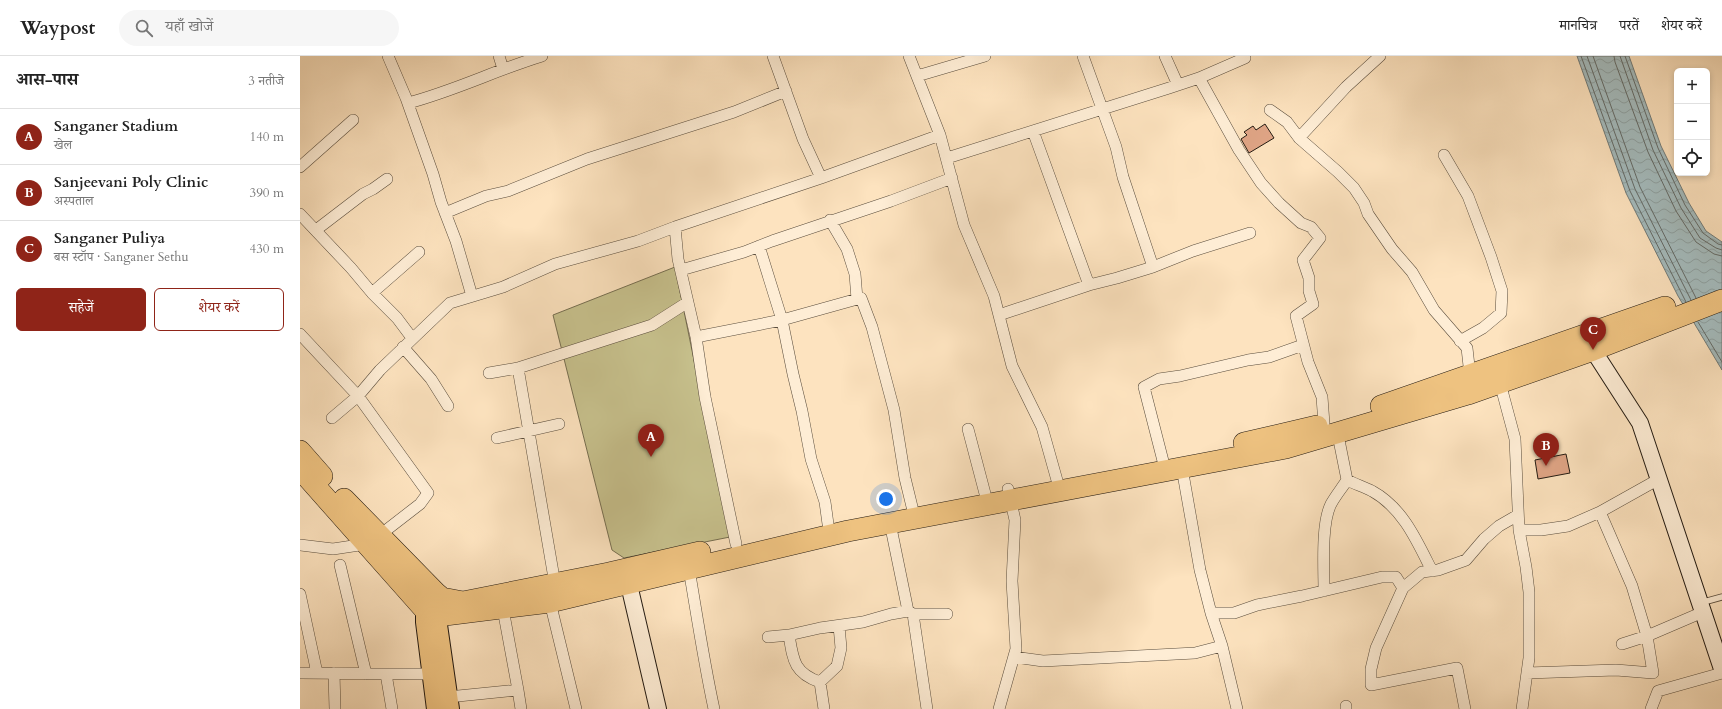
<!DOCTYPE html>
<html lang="hi">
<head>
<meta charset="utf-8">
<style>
	body { margin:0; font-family:Cardo,"Noto Serif Devanagari",serif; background:#f6f6f6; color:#222 }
	.controls { position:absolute; right:12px; top:12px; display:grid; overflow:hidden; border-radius:6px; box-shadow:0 2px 6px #0003 }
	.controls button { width:36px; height:36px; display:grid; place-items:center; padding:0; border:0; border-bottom:1px solid #e0e0e0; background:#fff; color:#222; font:20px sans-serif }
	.you { position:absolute; left:586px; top:443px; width:14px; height:14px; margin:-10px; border:3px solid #fff; border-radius:50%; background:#1a73e8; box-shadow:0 0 0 6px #1a73e833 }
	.badge { display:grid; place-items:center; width:26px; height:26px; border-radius:50%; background:#8f2418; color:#fff; font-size:13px; font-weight:700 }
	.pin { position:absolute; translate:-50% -33px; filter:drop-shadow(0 1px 2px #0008) }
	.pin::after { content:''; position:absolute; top:21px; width:14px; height:12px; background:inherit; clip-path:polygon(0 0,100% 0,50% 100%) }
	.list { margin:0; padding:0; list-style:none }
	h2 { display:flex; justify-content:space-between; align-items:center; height:52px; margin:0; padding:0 16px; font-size:17px }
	h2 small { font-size:13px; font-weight:400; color:#767676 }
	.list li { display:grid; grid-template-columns:26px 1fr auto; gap:12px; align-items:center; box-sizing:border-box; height:56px; padding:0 16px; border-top:1px solid #e0e0e0 }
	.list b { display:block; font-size:15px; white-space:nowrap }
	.list p { margin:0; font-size:13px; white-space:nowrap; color:#767676 }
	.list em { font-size:13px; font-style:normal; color:#767676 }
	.actions { display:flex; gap:8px; padding:12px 16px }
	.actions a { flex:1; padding:9px 0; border:1px solid #8f2418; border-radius:6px; text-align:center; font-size:14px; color:#8f2418 }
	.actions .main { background:#8f2418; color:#fff }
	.icon { flex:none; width:22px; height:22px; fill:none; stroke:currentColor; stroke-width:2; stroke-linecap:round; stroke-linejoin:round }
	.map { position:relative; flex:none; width:1422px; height:653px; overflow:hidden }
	header { display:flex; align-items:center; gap:24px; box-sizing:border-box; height:56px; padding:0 20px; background:#fff; border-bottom:1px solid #e0e0e0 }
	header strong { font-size:19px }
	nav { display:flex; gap:22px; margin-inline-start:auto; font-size:14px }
	.search { width:280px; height:36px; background:#f6f6f6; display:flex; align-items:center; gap:10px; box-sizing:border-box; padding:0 14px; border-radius:22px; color:#767676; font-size:15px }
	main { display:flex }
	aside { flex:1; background:#fff }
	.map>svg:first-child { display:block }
	.pitch { fill:#c7c18d; stroke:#766e50 }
	.water { fill:url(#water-waves); stroke:#717b79 }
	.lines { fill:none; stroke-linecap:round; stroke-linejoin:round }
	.shore { stroke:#646b68; stroke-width:1 }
	.building { fill:#e0a586; stroke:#241b12 }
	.lane-casing { stroke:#5a4d3d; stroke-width:7 }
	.street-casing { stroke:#5a4d3d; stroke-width:12 }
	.secondary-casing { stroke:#241b12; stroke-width:18 }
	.primary-casing { stroke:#241b12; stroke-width:20 }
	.highway-casing { stroke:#241b12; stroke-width:22 }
	.lane { stroke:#feedd5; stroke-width:5.5 }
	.street { stroke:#feedd5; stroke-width:11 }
	.secondary { stroke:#feedd5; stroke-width:16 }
	.primary { stroke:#eec280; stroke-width:18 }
	.highway { stroke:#eec280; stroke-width:21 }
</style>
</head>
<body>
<header>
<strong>Waypost</strong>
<div class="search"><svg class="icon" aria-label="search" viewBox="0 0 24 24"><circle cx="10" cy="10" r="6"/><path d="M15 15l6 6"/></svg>यहाँ खोजें</div>
<nav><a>मानचित्र</a><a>परतें</a><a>शेयर करें</a></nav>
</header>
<main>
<aside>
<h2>आस-पास<small>3 नतीजे</small></h2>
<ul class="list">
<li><span class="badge">A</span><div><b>Sanganer Stadium</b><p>खेल</p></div><em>140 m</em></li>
<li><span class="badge">B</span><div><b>Sanjeevani Poly Clinic</b><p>अस्पताल</p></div><em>390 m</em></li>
<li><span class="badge">C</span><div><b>Sanganer Puliya</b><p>बस स्टॉप · Sanganer Sethu</p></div><em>430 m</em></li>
</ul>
<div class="actions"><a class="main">सहेजें</a><a>शेयर करें</a></div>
</aside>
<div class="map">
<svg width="1422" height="653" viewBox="0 0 1422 653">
	<defs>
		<pattern id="water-waves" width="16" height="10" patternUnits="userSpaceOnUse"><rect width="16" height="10" fill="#a4bbbd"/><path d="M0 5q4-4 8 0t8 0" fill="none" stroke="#8da0a1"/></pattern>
	</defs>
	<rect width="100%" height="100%" fill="#fde3bf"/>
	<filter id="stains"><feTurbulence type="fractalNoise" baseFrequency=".005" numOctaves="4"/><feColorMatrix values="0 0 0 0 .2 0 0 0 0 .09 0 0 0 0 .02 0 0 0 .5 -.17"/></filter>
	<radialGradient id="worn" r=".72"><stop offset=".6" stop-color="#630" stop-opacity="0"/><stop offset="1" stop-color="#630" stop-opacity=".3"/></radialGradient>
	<!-- pitch -->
	<path class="pitch" d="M375,211L430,481L324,502L312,494L253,259Z"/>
	<!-- water -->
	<path class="water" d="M1277,0H1329L1361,90L1389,147L1406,175L1422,186V314L1378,240L1326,137Z"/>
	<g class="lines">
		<!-- shore -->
		<path class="shore" d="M1281,0L1330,135L1386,246
			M1287,0L1335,133L1391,244
			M1293,0L1340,131L1396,242
			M1314,0L1315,6L1348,96L1376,155L1396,186L1414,198L1422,200
			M1320,0L1353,94L1381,152L1400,182L1416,192L1422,194
			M1325,0L1358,92L1385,149L1403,177L1418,188L1422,189
			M1398,266L1422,306"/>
	</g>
	<!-- building -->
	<path class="building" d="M965,68L974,82L949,97L941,83L947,79L944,76L953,70L956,74Z
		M1266,398L1270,417L1238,423L1235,404Z"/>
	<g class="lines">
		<defs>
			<path id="lane" d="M1400,547L1422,541"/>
			<path id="street" d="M88,0L106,42L133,118L141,146L156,185L172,240
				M199,0L203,13
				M473,0L503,83L521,122
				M609,0L640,79L664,169L694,240L712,310L742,371L760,435
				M783,0L816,91L823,121L853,211L893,195L950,177
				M865,0L878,29
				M617,20L685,0
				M899,22L939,94L961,127L979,147L1001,167L1011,171L1020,182L1003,204L1009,222V235L1013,248L996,260L1008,306L1022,341L1024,368
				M108,47C154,35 196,14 242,0
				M970,54L987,66L999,82L1038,116L1054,132L1064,147L1068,158L1092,193L1112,216L1134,254L1167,292L1170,319
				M733,75L789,229
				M999,82L1046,31L1080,0
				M1144,99L1168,140L1191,201L1202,235L1201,257L1183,272L1160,285
				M647,102L869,32L899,22L945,2L944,0
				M0,111L53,64
				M145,157L186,140L208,135L287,103L434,56L486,35
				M0,158L51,212L72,237L97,262L112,282
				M530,164L547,193L555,218L557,243
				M375,171L378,203L396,281L405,341L436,488
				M16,174L63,138L73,133L87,123
				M459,190L482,264L493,318L502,355L511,403L525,446L528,468
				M381,214L444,196L472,185L591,145L652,122
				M72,237L119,196
				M699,259L789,229L817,222L853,211
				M0,278L58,340L128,437L120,448L80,479
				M396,281L482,264L561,242L572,271L594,354L605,422L615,463
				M103,291L131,323L148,350
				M189,317L218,312
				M1200,327L1215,383L1219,474L1226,511L1229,536V602L1222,653
				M32,362L58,340L80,314L150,247L203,231L255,208L338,185L375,171L521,122L640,79
				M668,373L688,449
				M197,382L259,368
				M863,405L844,331L859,323L880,320L948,304L969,301L1003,289
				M882,412L900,514L911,557L922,590
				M1359,423L1300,456L1332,530L1347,580L1403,556
				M1047,424C1055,428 1064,431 1072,435C1103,452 1117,485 1132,515
				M590,467L608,555L613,558L627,653
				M1219,474H1241L1268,470L1300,456
				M0,489L33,493L66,488
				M40,509L66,618
				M389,513C397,560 404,607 414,653
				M255,528L218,312L352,269L388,246
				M1024,535C1024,513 1021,467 1031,448C1036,439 1042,432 1047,424L1037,374
				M0,538L17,617
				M250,546L276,653
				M203,553L218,634
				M911,557H934L957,549L1002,540L1082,521H1096L1103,532
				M613,558H647
				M468,581L489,579
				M714,601L743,605L895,597L922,590L937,653
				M0,617L131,618
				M34,617L35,653
				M1227,617L1316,614L1353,617L1347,580L1322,588
				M86,618L92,653
				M520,626L537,610L541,592L539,570
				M148,641L218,634L221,653
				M1046,650V653
				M524,653L520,626C494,617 493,604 489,579L520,572L563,566L591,558L608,555
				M699,653L716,593L712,525L715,464L708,433
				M1165,653L1157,612L1071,629V613L1076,592L1103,532L1122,516L1138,514L1166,504L1184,483L1199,470L1218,459
				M1351,653L1358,635L1422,617"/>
			<path id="secondary" d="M1293,294L1340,367L1422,613
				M326,516L358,653"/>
			<path id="primary" d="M131,544L125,554V566L136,653
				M137,562L150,653"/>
			<path id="highway" d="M1081,350L1365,251
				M944,387L1017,370
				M0,395L22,420
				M0,413L125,554L137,560L250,546L548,475L986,392L1168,338L1293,294L1422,244
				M44,443L136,537L142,542L163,546L309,517L400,496"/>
		</defs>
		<!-- lane casing -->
		<use href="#lane" class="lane-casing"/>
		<!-- street casing -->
		<use href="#street" class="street-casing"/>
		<!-- secondary casing -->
		<use href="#secondary" class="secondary-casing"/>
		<!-- primary casing -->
		<use href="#primary" class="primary-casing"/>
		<!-- highway casing -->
		<use href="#highway" class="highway-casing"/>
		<!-- lane -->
		<use href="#lane" class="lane"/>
		<!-- street -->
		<use href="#street" class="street"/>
		<!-- secondary -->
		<use href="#secondary" class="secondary"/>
		<!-- primary -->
		<use href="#primary" class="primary"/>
		<!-- highway -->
		<use href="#highway" class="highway"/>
	</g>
	<rect width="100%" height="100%" filter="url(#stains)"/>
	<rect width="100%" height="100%" fill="url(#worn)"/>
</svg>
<div class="controls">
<button>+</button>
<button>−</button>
<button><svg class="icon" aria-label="locate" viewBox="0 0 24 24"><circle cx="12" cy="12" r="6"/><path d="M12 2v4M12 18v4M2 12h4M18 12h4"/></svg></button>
</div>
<div class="you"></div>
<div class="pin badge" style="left:351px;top:401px">A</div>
<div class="pin badge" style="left:1246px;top:410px">B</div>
<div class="pin badge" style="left:1293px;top:294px">C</div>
</div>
</main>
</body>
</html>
